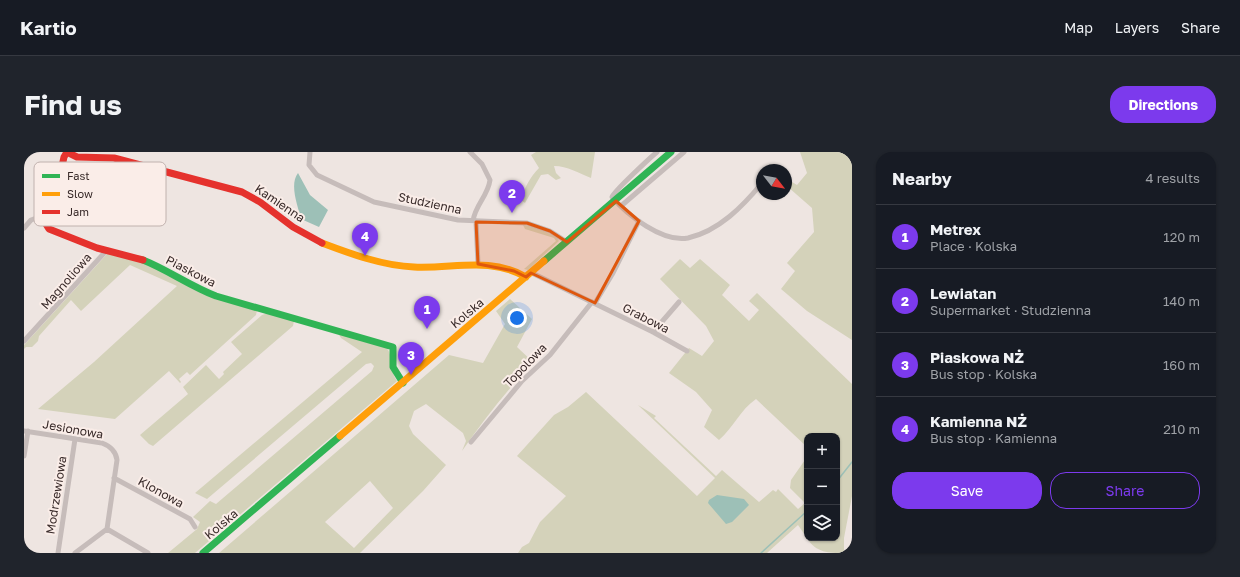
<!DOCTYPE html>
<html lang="en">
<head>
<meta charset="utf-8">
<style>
	body { margin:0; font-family:"Golos Text",sans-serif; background:#20242c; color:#f1f3f6 }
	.controls { position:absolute; right:12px; bottom:12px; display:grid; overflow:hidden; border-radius:8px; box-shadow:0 1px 3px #0004 }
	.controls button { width:36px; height:36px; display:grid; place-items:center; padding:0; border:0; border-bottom:1px solid #363941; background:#171b24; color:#f1f3f6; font:20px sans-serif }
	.compass { position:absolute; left:732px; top:12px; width:36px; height:36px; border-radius:50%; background:#171b24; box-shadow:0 1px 3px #0004; rotate:121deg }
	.you { position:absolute; left:493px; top:166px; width:14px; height:14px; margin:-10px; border:3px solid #fff; border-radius:50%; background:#1a73e8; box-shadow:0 0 0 6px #1a73e833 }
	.badge { display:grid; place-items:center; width:26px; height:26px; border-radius:50%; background:#7c3aed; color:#fff; font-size:13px; font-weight:700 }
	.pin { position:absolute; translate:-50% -33px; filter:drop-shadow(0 1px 2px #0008) }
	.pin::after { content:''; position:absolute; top:21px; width:14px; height:12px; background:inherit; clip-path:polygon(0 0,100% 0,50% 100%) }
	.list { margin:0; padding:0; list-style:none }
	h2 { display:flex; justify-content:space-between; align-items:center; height:52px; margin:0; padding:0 16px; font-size:17px }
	h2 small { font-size:13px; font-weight:400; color:#9ea1a6 }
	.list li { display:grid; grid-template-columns:26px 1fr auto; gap:12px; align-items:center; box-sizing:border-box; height:64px; padding:0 16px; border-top:1px solid #363941 }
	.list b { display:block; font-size:15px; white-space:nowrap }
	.list p { margin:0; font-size:13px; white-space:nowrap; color:#9ea1a6 }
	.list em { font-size:13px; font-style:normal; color:#9ea1a6 }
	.actions { display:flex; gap:8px; padding:12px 16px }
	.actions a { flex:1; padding:9px 0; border:1px solid #7c3aed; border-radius:16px; text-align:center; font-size:14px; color:#7c3aed }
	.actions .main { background:#7c3aed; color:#fff }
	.icon { flex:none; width:22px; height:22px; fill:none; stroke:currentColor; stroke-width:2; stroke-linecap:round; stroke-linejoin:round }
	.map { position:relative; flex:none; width:828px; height:401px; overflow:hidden; border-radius:16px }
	header { display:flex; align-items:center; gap:24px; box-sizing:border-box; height:56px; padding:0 20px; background:#171b24; border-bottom:1px solid #363941 }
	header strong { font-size:19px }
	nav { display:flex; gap:22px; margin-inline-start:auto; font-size:14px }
	.intro { display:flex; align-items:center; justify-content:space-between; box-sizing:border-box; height:96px; padding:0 24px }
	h1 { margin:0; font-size:28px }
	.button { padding:10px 18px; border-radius:16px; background:#7c3aed; color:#fff; font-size:14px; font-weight:700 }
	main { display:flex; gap:24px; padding:0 24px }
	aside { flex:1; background:#171b24; border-radius:16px; box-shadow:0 1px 3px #0004 }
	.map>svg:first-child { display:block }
	.green { fill:#d4d2ba; fill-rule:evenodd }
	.water { fill:#9dc0b7 }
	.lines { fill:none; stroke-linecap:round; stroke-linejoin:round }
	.stream { stroke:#9dc0b7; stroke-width:1.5 }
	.street { stroke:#c6bcba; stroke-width:5 }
	.fast { stroke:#30b455; stroke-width:7 }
	.slow { stroke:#ff9f0a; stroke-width:7 }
	.jam { stroke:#e5322d; stroke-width:7 }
	.marked { fill:#df570d; fill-opacity:0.2; stroke:#df570d; stroke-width:3; stroke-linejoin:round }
	.labels { text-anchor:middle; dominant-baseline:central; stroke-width:4; stroke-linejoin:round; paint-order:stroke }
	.street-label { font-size:12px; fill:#372928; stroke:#faede8 }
	.key { fill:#faede8; stroke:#c0b2ae; stroke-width:1 }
	.key-label { font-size:11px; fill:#372928 }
</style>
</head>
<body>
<header>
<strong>Kartio</strong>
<nav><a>Map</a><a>Layers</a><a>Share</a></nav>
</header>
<div class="intro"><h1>Find us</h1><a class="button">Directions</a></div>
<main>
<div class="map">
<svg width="828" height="401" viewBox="0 0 828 401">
	<rect width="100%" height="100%" fill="#eee5e1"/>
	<!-- green -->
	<path class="green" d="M512,0H571L567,26C554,21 544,14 530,14L532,21L537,26L532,28L524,22L517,23L501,51L497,48C501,35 506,25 515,16L507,3Z
		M776,0H828V188L783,159L757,137L771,119L763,111L790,80L788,56L764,35L768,30L773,33L783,21Z
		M499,73C508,74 532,82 535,89L504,118L500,117L532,89L530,86L501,77Z
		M88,101L108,104L150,124L233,158L232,163L166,223L163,220L155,227L157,230L156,231L145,219L91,267L14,257L70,210L153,134L106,113L57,159L47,148L15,184L14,189L8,195H2L0,197V193L83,102Z
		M656,107L666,116L676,107L706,133L698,143L725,169L735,158L725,149L733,141L828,232V344L820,386V401C805,401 792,401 783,386H813V284H783V295L732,247C716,258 709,276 695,288L680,275L688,258L672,240L645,221L665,196L678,204L690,189L682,174L636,127Z
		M486,147L508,167L493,195L510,211C482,238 460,268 438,299L442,289L439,281L402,252L390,259L385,274L389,282L422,313L399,339L336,401H195L425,203L459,211L481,172L472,159ZM346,329L369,356L330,396L301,370Z
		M244,161L270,169L269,174L129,294L125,292L116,283L164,242L159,235L182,213L195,227L200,222L199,220L218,202L207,190L238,163Z
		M314,181L363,196C370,206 365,219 373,229L171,401H144L173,377L176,370L169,365L186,349L192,352L348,219L350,214L347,211L342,212L183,347L171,341L338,200L317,186Z
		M562,240L673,344L691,326L614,253L632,264L630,266L692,324L698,318L735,350L749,338L752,340L754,337L774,357L781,351L766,336L767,328L783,305V386L774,373L743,401H494L498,395L505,391L516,370L542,344L493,304L530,263L544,255Z"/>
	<!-- water -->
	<path class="water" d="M274,21L286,43L304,58L295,75L277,67C274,54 265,33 274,21Z
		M693,343L720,347L725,353L708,370L702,372L684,351L685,348Z"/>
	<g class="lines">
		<!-- stream -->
		<path class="stream" d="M813,329L828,310
			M737,401L783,359"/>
		<!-- street -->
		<path class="street" d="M286,0L285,13L293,23L350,50L434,68L503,71L526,79L543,90
			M446,0L458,12L466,28C464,44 451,53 449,69
			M633,0C627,5 589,40 588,45C603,63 639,91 664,86C695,79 719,54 738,31
			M749,18L751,16
			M597,54L660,0
			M452,70L454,112
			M0,76L7,68L18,64
			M508,121L629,180L663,199
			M571,151L589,121L615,69
			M629,180L655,150
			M0,189L82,99
			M0,279L78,291C86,294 92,300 93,308L83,377L51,401
			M447,290L498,229L526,203L568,150
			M0,304L4,279
			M90,326L166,367L171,375
			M83,377L124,401
			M34,401L51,287"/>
		<!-- fast -->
		<path class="fast" d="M119,108C144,118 166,134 192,144L369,195V215L379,231
			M520,109L647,0
			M179,401L316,284"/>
		<!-- slow -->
		<path class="slow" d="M298,91C327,102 360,114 390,115C430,117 465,104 502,125
			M316,284L520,109"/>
		<!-- jam -->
		<path class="jam" d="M43,0L40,5L33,37L21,52L18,60L20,69L25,77L73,96L119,108
			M43,0L53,5L90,6L218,40L236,50L269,75L298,91"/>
	</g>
	<!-- marked area -->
	<path class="marked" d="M592,49L615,69L571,151L507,121L502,125L490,119L454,112L452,70L503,71L526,79L543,90Z"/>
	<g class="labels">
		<!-- street labels -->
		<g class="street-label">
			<text transform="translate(256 51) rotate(34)">Kamienna</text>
			<text transform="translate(406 51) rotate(12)">Studzienna</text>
			<text transform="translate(167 119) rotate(27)">Piaskowa</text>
			<text transform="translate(42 129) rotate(-49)">Magnoliowa</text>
			<text transform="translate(443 161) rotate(-40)">Kolska</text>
			<text transform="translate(622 166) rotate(27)">Grabowa</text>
			<text transform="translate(501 213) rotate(-46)">Topolowa</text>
			<text transform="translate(49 277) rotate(10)">Jesionowa</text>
			<text transform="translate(137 340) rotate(29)">Klonowa</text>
			<text transform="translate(32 343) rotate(-81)">Modrzewiowa</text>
			<text transform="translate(197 372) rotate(-40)">Kolska</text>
		</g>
	</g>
	<!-- legend -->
	<rect x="10" y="10" width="132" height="64" rx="6" class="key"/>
	<rect x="18" y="22" width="18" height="4" fill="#30b455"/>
	<rect x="18" y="40" width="18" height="4" fill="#ff9f0a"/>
	<rect x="18" y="58" width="18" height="4" fill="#e5322d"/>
	<g class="key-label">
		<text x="43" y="28">Fast</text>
		<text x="43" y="46">Slow</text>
		<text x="43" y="64">Jam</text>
	</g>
</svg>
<div class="controls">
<button>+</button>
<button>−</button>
<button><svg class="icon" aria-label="layers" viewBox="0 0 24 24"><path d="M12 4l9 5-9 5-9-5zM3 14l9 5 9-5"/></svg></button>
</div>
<svg class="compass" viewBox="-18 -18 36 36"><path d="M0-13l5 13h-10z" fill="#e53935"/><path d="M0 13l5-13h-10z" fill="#9ea1a6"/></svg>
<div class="you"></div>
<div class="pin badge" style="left:403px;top:177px">1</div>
<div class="pin badge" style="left:488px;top:61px">2</div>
<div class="pin badge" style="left:387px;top:223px">3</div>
<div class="pin badge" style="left:341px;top:104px">4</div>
</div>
<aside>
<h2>Nearby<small>4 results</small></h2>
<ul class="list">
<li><span class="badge">1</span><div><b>Metrex</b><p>Place · Kolska</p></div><em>120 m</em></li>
<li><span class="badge">2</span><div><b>Lewiatan</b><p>Supermarket · Studzienna</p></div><em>140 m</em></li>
<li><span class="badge">3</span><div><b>Piaskowa NŻ</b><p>Bus stop · Kolska</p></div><em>160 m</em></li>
<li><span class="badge">4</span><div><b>Kamienna NŻ</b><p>Bus stop · Kamienna</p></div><em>210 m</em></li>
</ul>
<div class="actions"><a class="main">Save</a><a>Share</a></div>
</aside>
</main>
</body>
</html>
